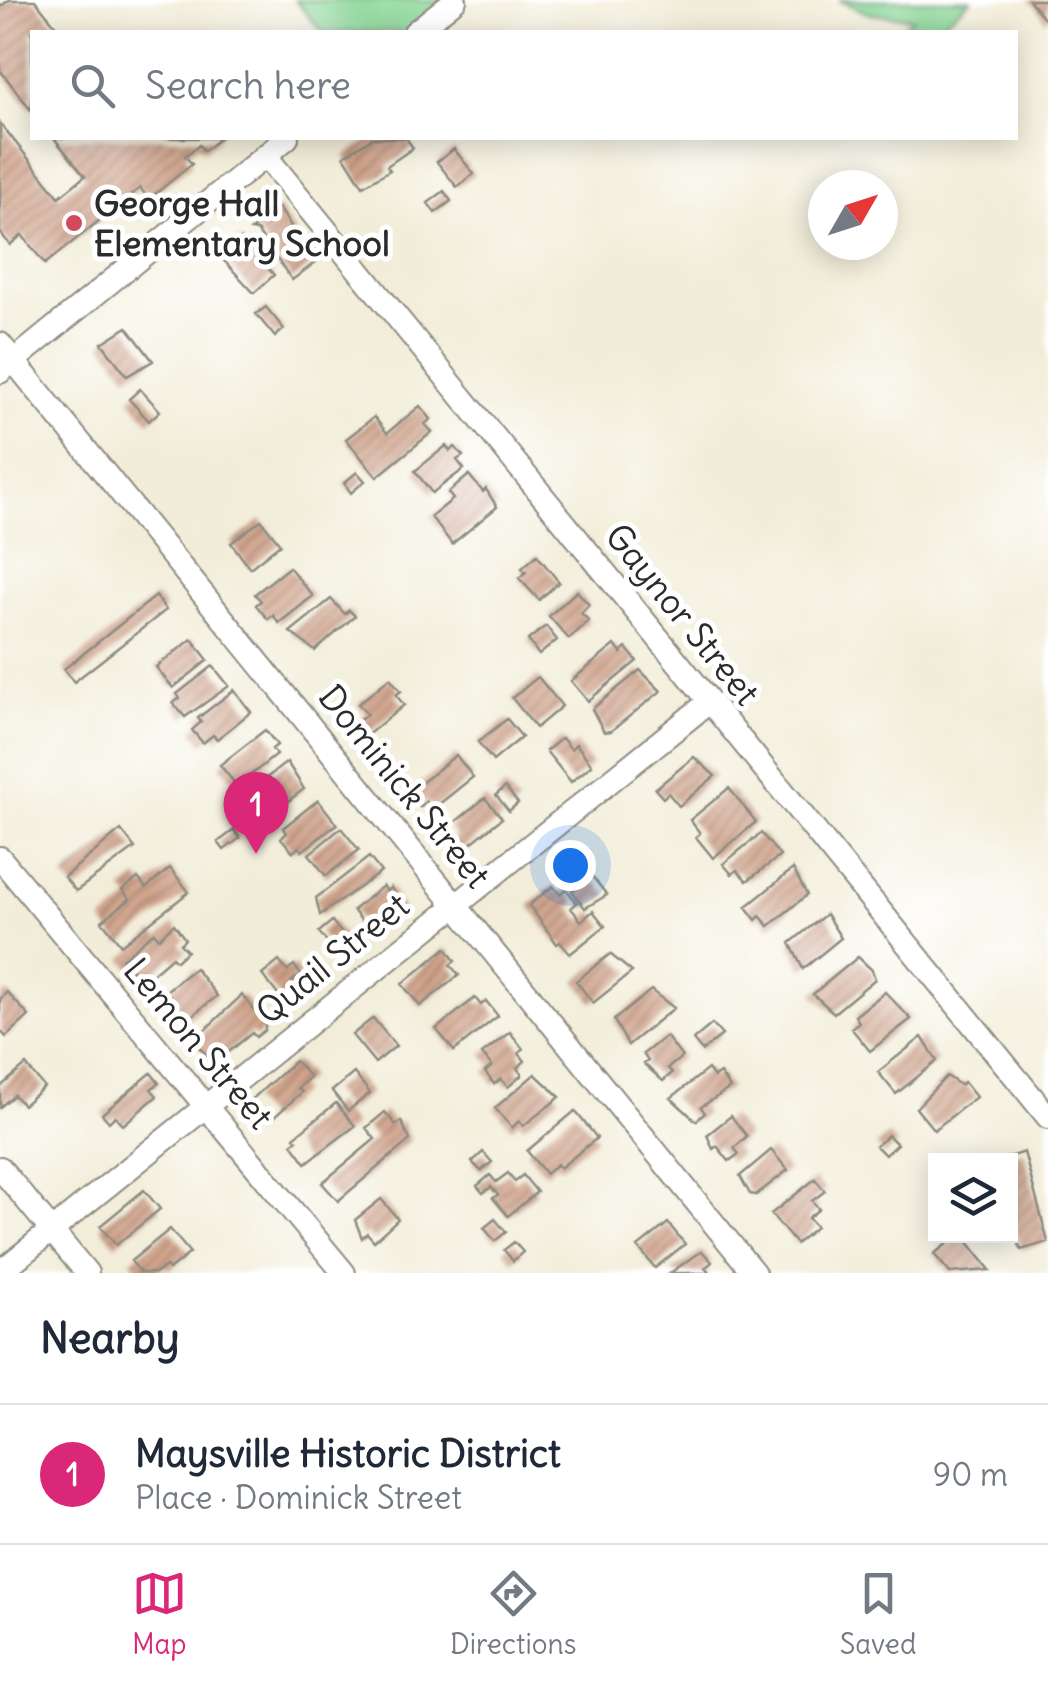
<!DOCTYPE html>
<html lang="en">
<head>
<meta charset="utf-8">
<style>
	body { margin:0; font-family:Delius,sans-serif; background:#f2f2f3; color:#1f2937 }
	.controls { position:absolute; right:30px; bottom:30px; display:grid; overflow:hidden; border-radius:0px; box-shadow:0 5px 25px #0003 }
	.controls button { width:90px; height:90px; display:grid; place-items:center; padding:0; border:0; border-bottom:2px solid #e0e1e3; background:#fff; color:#1f2937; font:50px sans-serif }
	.compass { position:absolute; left:808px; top:170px; width:90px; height:90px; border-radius:50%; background:#fff; box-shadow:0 5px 25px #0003; rotate:51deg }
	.you { position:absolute; left:570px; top:865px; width:35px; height:35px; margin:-25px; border:8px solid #fff; border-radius:50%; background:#1a73e8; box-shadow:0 0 0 15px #1a73e833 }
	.badge { display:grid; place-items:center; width:65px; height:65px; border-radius:50%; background:#db2777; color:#fff; font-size:32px; font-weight:700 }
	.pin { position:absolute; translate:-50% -82px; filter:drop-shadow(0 2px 5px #0008) }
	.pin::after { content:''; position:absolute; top:52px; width:35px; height:30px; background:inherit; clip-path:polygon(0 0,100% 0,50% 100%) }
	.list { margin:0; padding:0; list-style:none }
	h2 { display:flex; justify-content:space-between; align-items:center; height:130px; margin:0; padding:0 40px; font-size:42px }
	h2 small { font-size:32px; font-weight:400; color:#747a83 }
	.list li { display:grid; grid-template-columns:65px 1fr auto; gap:30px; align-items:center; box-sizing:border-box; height:140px; padding:0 40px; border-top:2px solid #e0e1e3 }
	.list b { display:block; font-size:38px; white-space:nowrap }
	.list p { margin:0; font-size:32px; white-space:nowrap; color:#747a83 }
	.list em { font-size:32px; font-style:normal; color:#747a83 }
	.icon { flex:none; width:55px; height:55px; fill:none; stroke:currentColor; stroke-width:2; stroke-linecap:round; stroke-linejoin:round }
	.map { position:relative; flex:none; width:1048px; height:1273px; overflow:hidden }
	.search { position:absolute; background:#fff; box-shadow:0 5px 25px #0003; left:30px; right:30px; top:30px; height:110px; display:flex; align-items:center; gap:25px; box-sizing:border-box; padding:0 35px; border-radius:0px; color:#747a83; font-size:38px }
	.sheet { height:270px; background:#fff }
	nav { display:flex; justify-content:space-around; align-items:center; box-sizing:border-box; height:140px; border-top:2px solid #e0e1e3; background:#fff; font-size:28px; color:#747a83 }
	nav a { display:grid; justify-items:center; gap:5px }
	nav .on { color:#db2777 }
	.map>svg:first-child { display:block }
	.park { fill:#85d493; stroke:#58805f; stroke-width:2.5 }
	.building { fill:url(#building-hatch) }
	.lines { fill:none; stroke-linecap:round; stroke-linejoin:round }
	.street-casing { stroke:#8e8c82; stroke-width:26 }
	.street { stroke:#fff; stroke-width:22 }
	.poi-dot { fill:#d1495b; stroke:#fff; stroke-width:4 }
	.labels { text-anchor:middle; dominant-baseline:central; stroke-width:10; stroke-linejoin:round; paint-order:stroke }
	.poi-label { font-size:35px; font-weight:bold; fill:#2b2b2b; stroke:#fff; text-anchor:start }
	.street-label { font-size:35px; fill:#2b2b2b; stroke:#fff }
</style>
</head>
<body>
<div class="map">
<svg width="1048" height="1273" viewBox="0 0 1048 1273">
	<defs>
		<pattern id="building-hatch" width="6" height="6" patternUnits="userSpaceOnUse" patternTransform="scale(2.5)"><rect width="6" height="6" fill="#cfa088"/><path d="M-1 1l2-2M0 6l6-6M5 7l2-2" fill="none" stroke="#a8836f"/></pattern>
	</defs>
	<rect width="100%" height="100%" fill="#fff"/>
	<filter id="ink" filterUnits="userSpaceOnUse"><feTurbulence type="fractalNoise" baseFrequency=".01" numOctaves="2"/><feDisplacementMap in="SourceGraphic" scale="20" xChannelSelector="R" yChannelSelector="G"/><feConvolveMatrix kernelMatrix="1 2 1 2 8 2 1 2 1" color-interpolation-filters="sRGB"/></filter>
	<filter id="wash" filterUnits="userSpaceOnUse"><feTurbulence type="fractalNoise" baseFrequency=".0048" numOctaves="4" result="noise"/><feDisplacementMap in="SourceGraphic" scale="40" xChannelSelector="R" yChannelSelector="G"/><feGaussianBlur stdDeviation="2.25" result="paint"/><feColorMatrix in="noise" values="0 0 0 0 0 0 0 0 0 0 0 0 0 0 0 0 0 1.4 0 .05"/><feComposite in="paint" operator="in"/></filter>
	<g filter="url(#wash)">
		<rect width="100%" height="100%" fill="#f2edd8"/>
		<!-- park -->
		<path class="park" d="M295,0H455L415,32H322Z
			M838,0H971L932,32H897L913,18L870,14Z"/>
		<g id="blocks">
			<!-- building -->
			<path class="building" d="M9,0H35L61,32H32V111L0,70V7Z
				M1029,0H1048V23Z
				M0,123L59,197L85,176L54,138H220L204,151L199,145L185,156L192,164L149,199L140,188L45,264L22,235L10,245L0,232Z
				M372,138H406L413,148L387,166L390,170L363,186L344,156Z
				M454,149L474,174L457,187L437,162Z
				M444,191L451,201L435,213L428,203Z
				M279,208L307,250L311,247L316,255L313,258L316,262L292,280L257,231L251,230Z
				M241,239L274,275L254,293L217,253Z
				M266,307L284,329L275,337L256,314Z
				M127,327L153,361L127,376L102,343Z
				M140,389L160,411L149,421L129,399Z
				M420,406L431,419L425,424L432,432L377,477L346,439L374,417L387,433Z
				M446,446L450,451L455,447L463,456L457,460L464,469L432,493L415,471Z
				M357,472L365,481L351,493L344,483Z
				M469,475L483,492L486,489L497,507L452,544L431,517L453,499L448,493Z
				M261,520L280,544L250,568L231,543Z
				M537,555L559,582L539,600L519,578L526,572L522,568Z
				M289,567L313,596L279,623L273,615L268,619L256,605L261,601L255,594Z
				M577,591L589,605L581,613L589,621L569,639L549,616Z
				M156,596L166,610L74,682L64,669Z
				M331,599L345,614L349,610L355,616L315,651L290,632Z
				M546,626L557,640L539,655L528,640Z
				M192,639L208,660L173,688L156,667Z
				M615,645L621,653L626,648L637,661L588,701L571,681Z
				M213,666L229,686L185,717L173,703L180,698L177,694Z
				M640,670L661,691L611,731L604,732L592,709Z
				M538,677L562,706L536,728L512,698Z
				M390,678L401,691L396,695L404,705L365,737L355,724L367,714L358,704Z
				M234,690L251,712L217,739L213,735L203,743L192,730L201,722L198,718Z
				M507,719L522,737L493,761L478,742Z
				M265,730L277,745L272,749L276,755L237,786L220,765Z
				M562,738L571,749L576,744L592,765L571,782L546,751Z
				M456,755L473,777L433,809L426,801L420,807L409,793Z
				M694,757L715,776L679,806L668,793L663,798L655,789Z
				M287,762L304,789L261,822L255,814L251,817L242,797Z
				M505,787L518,803L509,811L496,795Z
				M729,788L756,822L713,858L696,837L700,833L690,820Z
				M485,798L502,818L459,853L450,842L456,837L449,827Z
				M318,800L337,824L302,851L299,847L293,852L281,838L287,833L283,828Z
				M341,828L359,850L326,876L309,854Z
				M121,830L135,848L76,891L64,877Z
				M234,830L240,838L224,850L218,842Z
				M761,833L780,856L747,881L737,870L732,874L723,864Z
				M369,857L381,872L320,915L316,898Z
				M170,868L189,892L121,945L102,921L130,899L122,890L138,878L146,888Z
				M793,869L807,895L769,926L760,916L756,920L746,907Z
				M591,875L607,895L585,908L572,891Z
				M383,886L387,891L391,887L403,910L372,934L353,910Z
				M553,886L560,894L566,889L577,903L571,908L581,921L593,911L605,926L570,954L560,942L557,944L529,905Z
				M826,914L841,938L803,969L790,943Z
				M332,921L351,945L338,956L319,932Z
				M174,924L185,939L180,944L187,951L176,961L172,957L143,982L122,959L154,932L159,938Z
				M446,948L455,961L450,965L459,975L420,1006L402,984Z
				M610,954L632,972L593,1003L576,981Z
				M858,957L872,970L875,979L834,1013L813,994Z
				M279,961L287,971L294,965L301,975L292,981L303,995L288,1007L262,975Z
				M195,968L217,996L188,1019L166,991Z
				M651,990L674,1008L628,1045L614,1020Z
				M7,992L29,1016L6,1037L0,1030V999Z
				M885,992L911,1019L870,1051L851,1028L859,1022L855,1016Z
				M242,995L265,1023V1030L256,1037L252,1033L215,1063L193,1041Z
				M475,998L481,1005L486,1001L498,1016L454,1051L436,1029Z
				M373,1018L396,1046L375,1063L352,1035Z
				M712,1024L722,1035L702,1051L693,1040Z
				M510,1032L523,1049L519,1053L525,1061L517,1068L522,1075L508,1087L501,1079L494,1084L485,1072L492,1066L482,1054Z
				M666,1036L682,1057L668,1068L672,1073L663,1081L644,1064L648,1061L643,1054Z
				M922,1037L937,1061L896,1094L878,1072Z
				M295,1061L310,1077L298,1088L302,1092L270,1121L251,1100Z
				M26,1065L44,1087L23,1105L14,1095L0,1107V1087Z
				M708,1069L714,1077L720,1073L730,1088L701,1107L705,1113L696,1121L671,1098Z
				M151,1073L159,1083L151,1089L157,1096L123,1125L115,1116L109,1122L102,1114Z
				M354,1073L370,1093L348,1111L332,1091Z
				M535,1074L560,1097L523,1126L519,1121L512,1128L495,1108Z
				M947,1076L960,1085L964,1082L976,1097L934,1130L916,1108Z
				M336,1103L355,1126L306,1163L292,1144L297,1140L294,1137Z
				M575,1111L597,1138L560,1168L557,1164L546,1174L527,1151Z
				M385,1112L396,1125L401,1121L410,1140L338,1201L322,1183L375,1139L366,1128Z
				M731,1116L747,1136L734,1148L739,1154L729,1161L717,1146L713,1149L707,1135Z
				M888,1135L897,1144L885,1155L876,1146Z
				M771,1150L788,1170L756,1195L750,1194L740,1176Z
				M483,1152L492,1162L481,1171L472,1162Z
				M1024,1152L1048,1242L1021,1250L1010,1218V1160H999Z
				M508,1173L515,1181L523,1175L537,1192L508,1216L493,1198L498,1195L491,1187L483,1193L477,1186L490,1175L496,1182Z
				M815,1179L825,1191L812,1201L819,1209L808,1218L816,1227L796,1244L771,1214Z
				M144,1190L160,1209L116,1245L100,1226Z
				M381,1199L398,1219L374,1241L367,1233L362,1238L355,1220Z
				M495,1219L506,1232L495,1241L484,1228Z
				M668,1223L685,1244L655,1268L638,1247Z
				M170,1229L190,1253L169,1270L166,1266L156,1273H141L131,1261Z
				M957,1236H963L990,1270L950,1273L934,1254Z
				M514,1242L523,1252L513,1261L504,1250Z
				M702,1251L712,1262L705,1268L710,1273H670Z"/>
		</g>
	</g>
	<g filter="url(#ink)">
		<use href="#blocks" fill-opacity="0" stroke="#8e8c82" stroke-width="2.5"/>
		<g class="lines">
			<defs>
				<path id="street" d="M415,32L455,0
					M265,155L1048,1117
					M0,344L754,1273
					M0,372L287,138
					M0,858L344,1273
					M0,1168L87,1273
					M0,1272L709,702"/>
			</defs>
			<!-- street casing -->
			<use href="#street" class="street-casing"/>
			<!-- street -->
			<use href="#street" class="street"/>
		</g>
	</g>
	<!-- markers -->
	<circle class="poi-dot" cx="74" cy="223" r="10"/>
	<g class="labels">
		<!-- poi labels -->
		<g class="poi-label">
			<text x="94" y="203">George Hall<tspan x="94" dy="40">Elementary School</tspan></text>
		</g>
		<!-- street labels -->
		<g class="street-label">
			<text transform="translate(683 614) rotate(51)">Gaynor Street</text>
			<text transform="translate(405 786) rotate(51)">Dominick Street</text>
			<text transform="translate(332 958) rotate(-39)">Quail Street</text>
			<text transform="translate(199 1043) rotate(50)">Lemon Street</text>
		</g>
	</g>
</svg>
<div class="controls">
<button><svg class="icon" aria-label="layers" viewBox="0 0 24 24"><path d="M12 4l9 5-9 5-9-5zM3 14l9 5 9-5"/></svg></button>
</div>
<svg class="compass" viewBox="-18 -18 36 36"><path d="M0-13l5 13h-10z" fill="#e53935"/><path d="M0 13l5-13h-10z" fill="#747a83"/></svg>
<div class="you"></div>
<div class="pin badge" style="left:256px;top:854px">1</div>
<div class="search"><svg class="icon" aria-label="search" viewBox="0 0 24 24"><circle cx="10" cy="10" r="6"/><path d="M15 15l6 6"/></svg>Search here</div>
</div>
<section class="sheet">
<h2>Nearby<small></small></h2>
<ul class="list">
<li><span class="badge">1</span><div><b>Maysville Historic District</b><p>Place · Dominick Street</p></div><em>90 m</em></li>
</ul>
</section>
<nav>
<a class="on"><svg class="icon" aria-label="map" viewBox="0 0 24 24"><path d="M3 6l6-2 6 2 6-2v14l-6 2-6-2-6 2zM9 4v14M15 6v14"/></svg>Map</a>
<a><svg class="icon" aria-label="directions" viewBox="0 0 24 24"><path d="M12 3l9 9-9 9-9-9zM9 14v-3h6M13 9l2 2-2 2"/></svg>Directions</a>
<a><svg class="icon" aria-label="saved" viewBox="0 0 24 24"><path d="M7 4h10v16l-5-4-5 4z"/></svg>Saved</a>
</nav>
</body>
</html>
